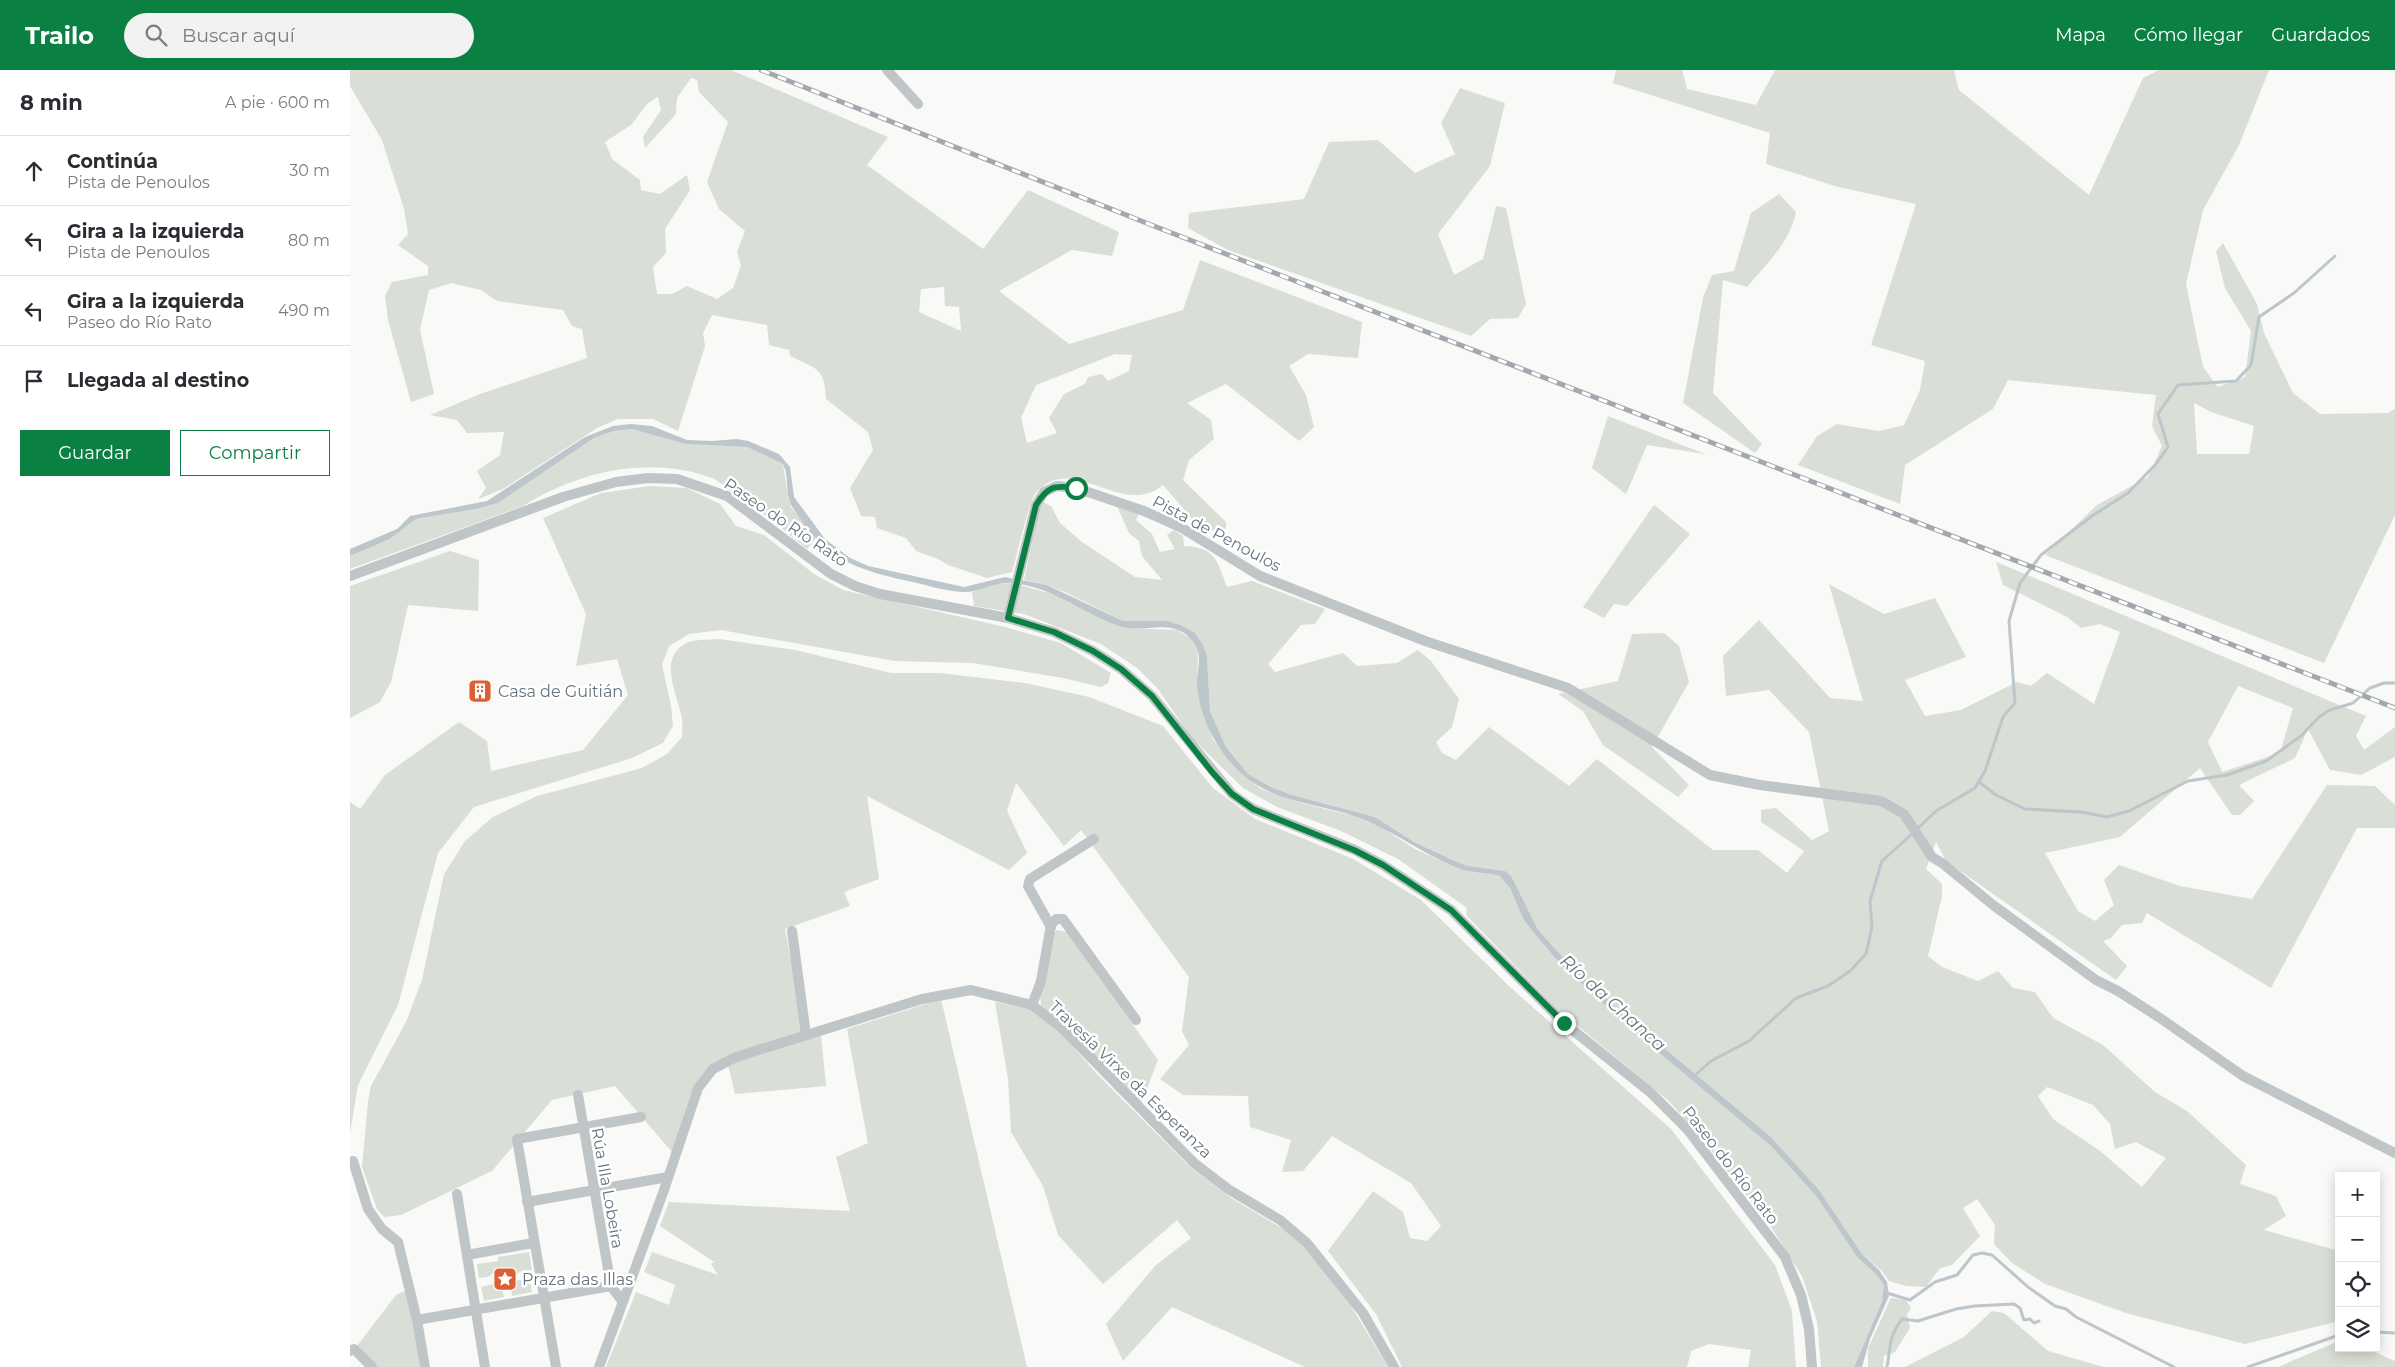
<!DOCTYPE html>
<html lang="es">
<meta charset="utf-8">
<style>
:root{--surface:#fff;--page:#f2f2f3;--text:#2b2b33;--muted:#7c7c81;--line:#e1e1e2;--accent:#0b8043}
body{margin:0;font-family:Montserrat,sans-serif;background:var(--page);color:var(--text)}
.controls{position:absolute;right:15px;bottom:15px;display:grid;overflow:hidden;border-radius:0px;box-shadow:0 2px 12px #0003}
.controls button{width:45px;height:45px;display:grid;place-items:center;padding:0;border:0;border-bottom:1px solid var(--line);background:var(--surface);color:var(--text);font:25px sans-serif}
.stop{position:absolute;width:15px;height:15px;margin:-11px;border:4px solid #0b8043;border-radius:50%;background:#fff}
.stop.end{background:#0b8043;border-color:#fff;box-shadow:0 1px 5px #0008}
.list{margin:0;padding:0;list-style:none}
h2{display:flex;justify-content:space-between;align-items:center;height:65px;margin:0;padding:0 20px;font-size:21px}
h2 small{font-size:16px;font-weight:400;color:var(--muted)}
.list li{display:grid;grid-template-columns:32px 1fr auto;gap:15px;align-items:center;box-sizing:border-box;height:70px;padding:0 20px;border-top:1px solid var(--line)}
.list b{display:block;font-size:19px;white-space:nowrap}
.list p{margin:0;font-size:16px;white-space:nowrap;color:var(--muted)}
.list em{font-size:16px;font-style:normal;color:var(--muted)}
.actions{display:flex;gap:10px;padding:15px 20px}
.actions a{flex:1;padding:11px 0;border:1px solid var(--accent);border-radius:0px;text-align:center;font-size:18px;color:var(--accent)}
.actions .main{background:var(--accent);color:#fff}
.icon{flex:none;width:28px;height:28px;fill:none;stroke:currentColor;stroke-width:2;stroke-linecap:round;stroke-linejoin:round}
.map{position:relative;flex:none;width:2045px;height:1297px;overflow:hidden}
header{display:flex;align-items:center;gap:30px;box-sizing:border-box;height:70px;padding:0 25px;background:var(--accent);color:#fff}
header strong{font-size:24px}
nav{display:flex;gap:28px;margin-inline-start:auto;font-size:18px}
.search{width:350px;height:45px;background:var(--page);display:flex;align-items:center;gap:12px;box-sizing:border-box;padding:0 18px;border-radius:28px;color:var(--muted);font-size:19px}
main{display:flex}
aside{flex:1;background:var(--surface)}
.map>svg:first-child{display:block}
</style>
<header>
<strong>Trailo</strong>
<div class="search"><svg class="icon" aria-label="search" viewBox="0 0 24 24"><circle cx="10" cy="10" r="6"/><path d="M15 15l6 6"/></svg>Buscar aquí</div>
<nav><a>Mapa</a><a>Cómo llegar</a><a>Guardados</a></nav>
</header>
<main>
<aside>
<h2>8 min<small>A pie · 600 m</small></h2>
<ul class="list">
<li><svg class="icon" aria-label="ahead" viewBox="0 0 24 24"><path d="M12 20V5M6 11l6-6 6 6"/></svg><div><b>Continúa</b><p>Pista de Penoulos</p></div><em>30 m</em></li>
<li><svg class="icon" aria-label="left" viewBox="0 0 24 24"><path d="M17 20v-9H6M10 6l-5 5 5 5"/></svg><div><b>Gira a la izquierda</b><p>Pista de Penoulos</p></div><em>80 m</em></li>
<li><svg class="icon" aria-label="left" viewBox="0 0 24 24"><path d="M17 20v-9H6M10 6l-5 5 5 5"/></svg><div><b>Gira a la izquierda</b><p>Paseo do Río Rato</p></div><em>490 m</em></li>
<li><svg class="icon" aria-label="arrive" viewBox="0 0 24 24"><path d="M6 21V4h12l-3 4 3 4H6"/></svg><div><b>Llegada al destino</b></div></li>
</ul>
<div class="actions"><a class="main">Guardar</a><a>Compartir</a></div>
</aside>
<div class="map">
<svg width="2045" height="1297" viewBox="0 0 2045 1297">
<rect width="100%" height="100%" fill="#f9f9f7"/>
<g fill="#d9ded6" fill-rule="evenodd">
<path d="M0 0H381L538 67 517 95 633 179 678 120 769 162 762 186 722 180 649 221 719 274 833 240 850 190 1012 252 1008 288 958 284 939 296 956 325 964 357 949 371 876 314 837 333 861 350 864 369 839 390 833 410 876 452V461L868 463 844 451 813 415C771 450 722 379 685 424 679 432 666 489 662 502L637 508 598 495 588 489 566 481 556 468 527 458 525 447 511 446 500 418 523 380 518 362 476 329C475 297 466 299 440 286L439 280 419 275 417 255 362 245 353 263 355 276 328 361 303 349H268L247 358 153 419 128 429 136 418 127 401 150 385 154 362 117 363 107 350 80 345 130 324 237 288 232 259 222 256 213 240 147 231 131 220 101 213 79 220 70 260 84 324 61 332 38 250 35 226 42 212 78 205V196L48 175 58 164 54 139 32 70 0 16ZM341 8 347 10 349 22 378 52 357 112 369 139 395 161 387 182 391 196 383 218 367 229 337 216 322 224H307L303 197 316 183 315 159 340 120 337 105 310 124 291 120 290 110 262 89 255 72 281 55 298 33 308 27 311 40 293 67 295 78 326 44 327 28ZM594 217 595 236 609 237 611 261 569 242 571 219ZM765 284 782 285 779 301 758 311 752 304 738 307 735 314 714 324 699 348 707 363 677 373 671 348 686 315Z"/>
<path d="M1266 0H1332L1337 19 1406 35 1425 0H1604L1609 20 1739 125 1793 8 1809 0H1919L1889 75 1853 140 1836 214 1853 297 1868 317 1895 307 1901 261 1875 218 1866 181 1873 173 1907 234 1914 263 1943 323 1970 344 2038 343 2045 339V445L1974 593 1695 485 1747 435 1798 407 1812 376 1802 356 1806 325 1658 310 1643 339 1555 395 1550 434 1448 395 1467 366 1487 354 1529 361 1554 355 1570 320 1575 291 1521 275 1566 134 1488 117 1416 94 1420 63 1263 13ZM1844 333 1861 342 1904 356 1899 384H1847Z"/>
<path d="M1110 18 1155 33 1140 96 1088 164 1104 205 1133 189 1146 136 1156 138 1176 234 1168 248 1140 249 1121 266 878 180 838 158 839 143 954 129 979 72 1028 70 1065 103 1105 84 1091 53Z"/>
<path d="M1429 124 1446 142C1440 173 1416 194 1397 217L1373 210 1363 323 1412 374 1405 383 1333 333 1353 228 1362 205 1384 201 1401 143Z"/>
<path d="M1258 346 1355 384 1297 375 1276 424 1242 398Z"/>
<path d="M282 359 335 374 397 377 433 394 438 426 441 437 466 468 457 479C432 458 408 439 381 421 375 417 369 411 362 408 299 385 229 401 173 436L0 499V486L40 469 66 449 126 439 148 433 244 368 264 361Z"/>
<path d="M300 416 337 418 370 434 386 456 414 465 464 504 493 520 655 557 711 573 761 603 758 613 751 617 713 608 623 593 545 591 371 560 339 564 319 576 312 595 321 635 323 656 313 673 282 688 124 737 88 783 48 935 8 1015 0 1063V732L10 739 35 705 109 652 137 671 141 701 233 680 278 625 267 589 226 596 236 544 193 448 251 423Z"/>
<path d="M691 431 701 436 710 453 732 472 785 507 812 510 792 486 789 471 779 463 767 436 789 444 786 450 802 464 810 482 825 479 817 465 824 460 833 466 834 476C866 477 867 491 877 517L902 511 975 539 965 554 951 555 918 594 925 602 993 583 1007 596 1047 593 1068 580 1081 591 1109 629 1102 657 1086 672 1092 683 1106 690 1139 657 1219 716 1247 689 1363 780H1408L1437 803 1454 781 1411 752V740L1426 738 1462 770 1479 761 1459 662 1419 620 1376 626 1373 586 1409 550 1480 628 1513 631 1479 514 1534 544 1585 528 1616 587 1555 610 1575 646 1611 640 1667 612 1681 616 1697 603 1744 634 1770 562 1750 554 1731 558 1717 547 1653 515 1646 492 2016 646 2006 666 2014 680 2045 657V687L2011 705 1980 700 1958 659 1945 688 1889 715 1904 731 1890 745H1882L1850 698 1770 767 1695 783 1728 841 1745 851 1764 835 1754 810 1769 795 1830 816 1902 829 1977 715 2025 716 2045 735V758H2007L1921 918 1797 843 1792 853 1772 855 1761 868 1753 871 1777 896 1766 910 1596 791 1586 772 1576 799 1592 814V826L1578 886 1592 897 1628 911 1648 901 1663 918 1685 922 1703 948 1753 975 1805 1022 1837 1041 1896 1095 1890 1114 1926 1126 1936 1146 1914 1160 1989 1181V1251L1895 1274 1776 1243 1695 1214 1662 1193 1644 1174 1645 1155 1627 1129 1613 1138 1630 1166 1602 1195 1590 1198 1576 1217 1556 1216 1539 1211 1532 1201 1512 1184 1469 1120 1421 1067 1272 943 1205 879 1187 858 1155 801 1118 796 1105 791 1064 772 1025 747 942 725 919 716 898 704 876 677 866 659 860 642 857 585 853 575 817 551H773L717 523 697 515 674 510ZM1888 616 1943 638 1930 683 1872 702 1858 672ZM1697 1017 1743 1035 1760 1054 1765 1079 1786 1072 1816 1088 1792 1117 1750 1081 1703 1049 1688 1026Z"/>
<path d="M1304 435 1340 464 1277 536 1264 534 1254 548 1233 537Z"/>
<path d="M100 481 129 490 128 541 58 535 41 612 30 632 0 648V516Z"/>
<path d="M661 513 707 525 776 558 827 560 841 569 848 581 847 615 850 632 863 670 892 704 911 719 951 733 1004 746 1029 756 1065 779 1105 797 1150 806 1160 818 1168 835 1215 899 1295 971 1421 1076 1467 1127 1507 1187 1527 1205 1534 1216 1535 1223 1504 1297H1471L1467 1251 1452 1206 1421 1157 1360 1079 1320 1032 1206 938 1116 845 1117 838 1048 789 991 761 927 737 893 718 841 667 808 619 787 598 751 574 674 544 624 536 622 522 646 514Z"/>
<path d="M1314 563 1329 576 1339 612 1302 677 1339 715 1328 727 1253 675 1233 641 1208 624 1268 611 1282 564Z"/>
<path d="M370 569 445 580 541 603H590L675 613 739 627 813 656 863 718 905 749 1003 789 1071 830 1161 918 1321 1059 1425 1195 1442 1241 1446 1297H1398L1401 1280 1359 1274 1341 1281 1337 1297H1052L1026 1244 978 1181 1023 1121 1053 1142 1060 1168 1077 1171 1091 1156 1061 1113 982 1066 953 1101 932 1102 941 1070 900 1057 898 1026 833 1025 810 1009 839 975 832 961 839 907 731 760 714 776 666 713 657 741 677 783 659 800 517 726 529 809 494 822 500 836 435 859 446 915 451 963 356 1003 340 1025 322 1082 265 1016 202 1030 142 1101 51 1145 34 1147 27 1139 12 1097 18 1031 21 1016 56 952 72 910 94 804 115 771 143 747 187 726 292 698 317 684 332 667C332 661 333 654 332 648 327 624 306 585 339 572 348 569 361 570 370 569Z"/>
<path d="M707 860 717 862 808 990 791 1034 721 962 691 935 690 924 702 866Z"/>
<path d="M591 929 677 1297H256L286 1222 319 1235 325 1215 294 1202 302 1182 368 1205 361 1194 364 1192 310 1156 319 1132 500 1141 486 1087 518 1073 497 959Z"/>
<path d="M645 932 693 942 747 1004 839 1096 881 1128 945 1166 982 1205 1038 1297H955L822 1237 773 1291 756 1254 806 1195 841 1168 827 1150 753 1214 708 1165 693 1116 661 1062 658 1009Z"/>
<path d="M471 965 476 1016 385 1024 378 995 405 984Z"/>
<path d="M179 1182 182 1200 169 1202 163 1210 147 1200 138 1207 129 1208 127 1194 148 1191V1187Z"/>
<path d="M179 1208 182 1222 162 1226 161 1218 165 1211Z"/>
<path d="M144 1214 152 1219 154 1227 134 1231 131 1217Z"/>
<path d="M57 1220 70 1297H24L7 1276 46 1225Z"/>
<path d="M1541 1228 1556 1230 1561 1238 1557 1244 1560 1258 1545 1282 1534 1286 1533 1297H1518V1278Z"/>
<path d="M1642 1241 1654 1243 1698 1281 1754 1297H1555L1614 1267Z"/>
<path d="M1989 1271V1278H2016L2045 1291V1297H1928Z"/>
</g>
<path fill="#bcc6cb" d="M281 354 302 356 337 370 362 371 387 369 398 371 429 384 440 397 444 427 475 469 500 488 518 496 614 517 655 507 697 515 773 551H817L830 555 845 563 853 575 857 585 860 642 876 677 898 704 919 716 942 725 1025 747 1064 772 1105 791 1118 796 1155 801 1161 806 1187 858 1205 879 1272 943 1421 1067 1469 1120 1512 1184 1529 1200 1537 1212 1539 1226 1520 1269 1512 1297H1504L1532 1231 1534 1216 1527 1205 1507 1187 1467 1127 1421 1076 1295 971 1215 899 1184 863 1174 850 1160 818 1150 806C1135 802 1120 803 1105 797 1071 783 1041 759 1007 747 968 733 924 733 892 704 867 681 850 649 847 615 846 604 852 589 847 579 844 571 836 563 828 560 811 553 790 562 773 557 735 546 706 517 662 513 645 511 630 523 613 522 596 521 579 516 563 512 507 500 475 490 443 438 434 424 440 408 433 394L397 377 335 374 282 359 264 361 244 368 148 433 126 439 66 449 40 469 0 486V479L47 459 60 446 137 431 235 367 263 356Z"/>
<g fill="none" stroke-linecap="round" stroke-linejoin="round">
<g stroke="#bcc6cb" stroke-width="3">
<path d="M1629 712 1646 725 1675 739 1731 742 1757 747 1779 741 1838 711 1877 705 1916 691 1951 666 1969 647 1980 640 2003 633 2020 618 2034 613H2045"/>
<path d="M1567 759 1586 741 1625 718 1635 701 1653 647 1665 633 1659 551 1670 513 1691 485 1742 446 1778 423 1806 394 1818 377 1808 344 1828 315 1886 311 1901 295 1909 247 1944 223 1985 186"/>
<path d="M1343 1007 1361 991 1399 971 1446 928 1478 916 1500 901 1516 884 1522 857 1520 831 1532 791 1563 763"/>
<path d="M1537 1223 1560 1230 1585 1212 1607 1205 1623 1185 1632 1183 1642 1185 1678 1217 1705 1236 1716 1239 1726 1247 1824 1297"/>
<path d="M2026 1262 2045 1263"/>
<path d="M1537 1297C1541 1276 1538 1268 1552 1249L1568 1251 1606 1239 1625 1236 1664 1234 1670 1238 1674 1250 1680 1249 1684 1253 1689 1251"/>
<path d="M1898 1297 1989 1265"/>
</g>
<g stroke="#c0c5c8" stroke-width="10">
<path d="M537 0 568 34"/>
<path d="M0 506 213 427 266 412 298 408 327 409 377 426 481 504 505 516 530 524 658 548 704 562 743 581 771 599 802 626 882 724 903 739 1005 780 1033 795 1101 840 1214 953 1300 1022 1337 1059 1435 1187 1451 1225 1459 1259 1462 1297"/>
<path d="M658 548 686 435 694 422 707 416 726 418 794 441 832 458 910 506 1075 571 1218 618 1360 705 1410 715 1531 731 1554 744 1582 787 1592 793 1643 835 1746 910 1768 921 1810 948 1893 1006 2045 1083"/>
<path d="M701 857 678 816 680 809 744 769"/>
<path d="M442 861 456 965"/>
<path d="M682 935 691 911 701 855 706 849H713L786 950"/>
<path d="M228 1025 261 1216"/>
<path d="M3 1091 18 1139 32 1159 48 1172 67 1250 75 1297"/>
<path d="M107 1124 135 1297"/>
<path d="M177 1132 318 1107"/>
<path d="M117 1185 183 1173"/>
<path d="M67 1250 261 1216 272 1231"/>
<path d="M0 1281 4 1279 22 1297"/>
<path d="M206 1297 167 1069 291 1047"/>
<path d="M249 1297 314 1120 348 1018 363 999 386 987 572 929 621 920 682 935 712 958 844 1093 878 1119 930 1150 957 1173 1013 1243 1044 1297"/>
</g>
<g stroke="#a2a9ae" stroke-width="5">
<path id="rail" d="M411 0 809 158 2045 638"/>
</g>
<use href="#rail" stroke="#fff" stroke-width="3" stroke-dasharray="9" stroke-linecap="butt"/>
</g>
<g fill="none" stroke-linecap="round" stroke-linejoin="round">
<path stroke="#0b8043" stroke-width="6" d="M726 418C704 415 698 416 686 435L658 548 704 562 743 581 771 599 802 626 862 702 882 724 903 739 1004 780 1033 795 1101 840 1214 953"/>
</g>
<defs>
<g id="building-square" transform="scale(1.25)"><rect x="-9" y="-9" width="18" height="18" rx="4" fill="#db6035" stroke="#fff"/><path d="M-4-6H4V6H1V3H-1V6H-4ZM-2.5-4.3h1.7v1.8h-1.7ZM.8-4.3h1.7v1.8H.8ZM-2.5-1h1.7V.8h-1.7ZM.8-1h1.7V.8H.8Z" fill="#fff"/></g>
<g id="sight-square" transform="scale(1.25)"><rect x="-9" y="-9" width="18" height="18" rx="4" fill="#db6035" stroke="#fff"/><path d="M0-6L1.8-2.2L6-1.7L2.9 1.2L3.7 5.4L0 3.3L-3.7 5.4L-2.9 1.2L-6-1.7L-1.8-2.2Z" fill="#fff"/></g>
</defs>
<g fill-rule="evenodd">
<use href="#building-square" x="130" y="621"/>
<use href="#sight-square" x="155" y="1209"/>
</g>
<g text-anchor="middle" stroke-width="5" stroke-linejoin="round" paint-order="stroke">
<g font-size="16" fill="#667480" stroke="#fff">
<text transform="translate(436 452) rotate(34)" y="6">Paseo do Río Rato</text>
<text transform="translate(867 463) rotate(28)" y="6">Pista de Penoulos</text>
<text transform="translate(781 1009) rotate(44)" y="6">Travesía Virxe da Esperanza</text>
<text transform="translate(1381 1095) rotate(52)" y="6">Paseo do Río Rato</text>
<text transform="translate(258 1118) rotate(80)" y="6">Rúa Illa Lobeira</text>
</g>
<g font-size="16" fill="#667480" stroke="#fff" text-anchor="start">
<text x="148" y="627">Casa de Guitián</text>
<text x="172" y="1215">Praza das Illas</text>
</g>
<g font-size="18" font-style="italic" fill="#667981" stroke="#fff">
<text transform="translate(1263 933) rotate(42)" y="6">Río da Chanca</text>
</g>
</g>
</svg>
<div class="controls">
<button>+</button>
<button>−</button>
<button><svg class="icon" aria-label="locate" viewBox="0 0 24 24"><circle cx="12" cy="12" r="6"/><path d="M12 2v4M12 18v4M2 12h4M18 12h4"/></svg></button>
<button><svg class="icon" aria-label="layers" viewBox="0 0 24 24"><path d="M12 4l9 5-9 5-9-5zM3 14l9 5 9-5"/></svg></button>
</div>
<div class="stop" style="left:726px;top:418px"></div>
<div class="stop end" style="left:1214px;top:953px"></div>
</div>
</main>
